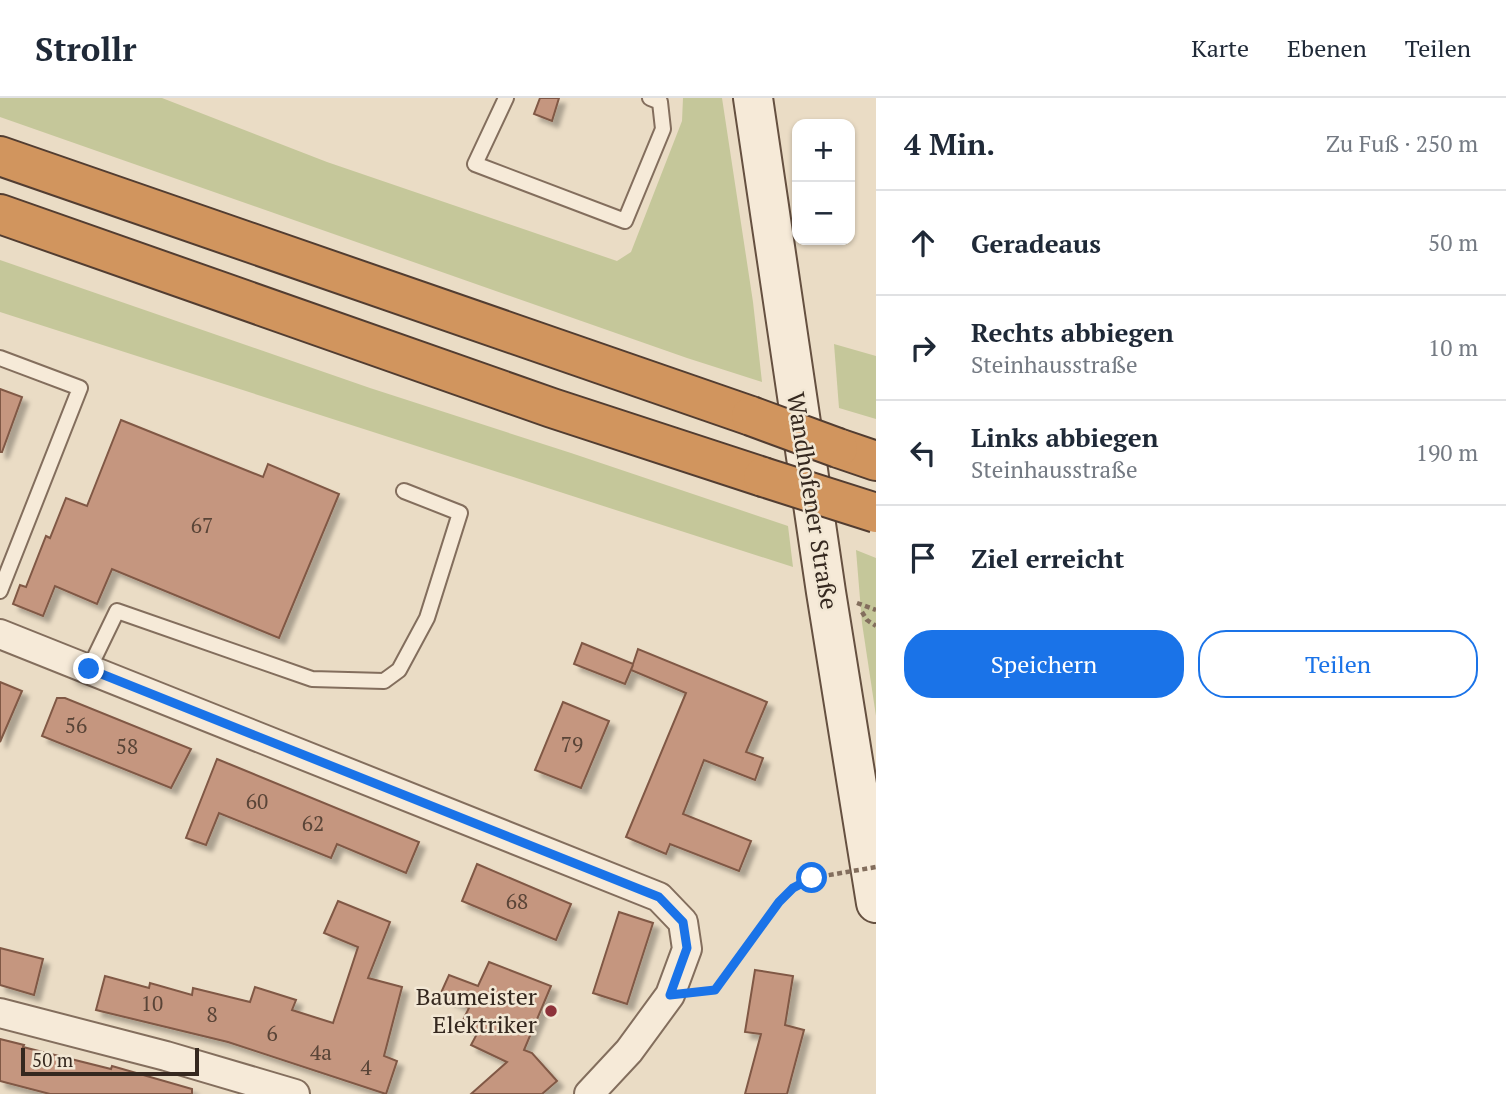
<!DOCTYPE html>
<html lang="de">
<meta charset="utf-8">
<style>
:root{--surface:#fff;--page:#f6f6f7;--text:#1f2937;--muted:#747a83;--line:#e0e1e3;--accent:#1a73e8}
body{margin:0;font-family:"PT Serif",serif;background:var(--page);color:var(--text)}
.controls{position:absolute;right:21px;top:21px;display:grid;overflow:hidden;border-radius:14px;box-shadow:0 2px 5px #0004}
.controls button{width:63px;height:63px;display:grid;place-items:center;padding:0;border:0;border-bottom:2px solid var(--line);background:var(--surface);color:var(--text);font:35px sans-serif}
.scale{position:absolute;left:21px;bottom:18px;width:178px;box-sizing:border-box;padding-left:7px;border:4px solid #35281f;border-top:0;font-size:19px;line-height:24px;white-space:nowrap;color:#35281f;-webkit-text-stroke:5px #f2e7d4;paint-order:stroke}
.stop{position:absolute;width:21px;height:21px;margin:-16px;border:5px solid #1a73e8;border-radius:50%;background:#fff}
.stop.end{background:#1a73e8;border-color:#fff;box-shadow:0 2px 7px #0008}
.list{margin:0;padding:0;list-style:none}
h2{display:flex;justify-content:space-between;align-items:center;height:91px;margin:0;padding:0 28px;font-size:30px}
h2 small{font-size:23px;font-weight:400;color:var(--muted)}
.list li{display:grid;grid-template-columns:46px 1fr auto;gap:21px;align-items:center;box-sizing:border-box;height:105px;padding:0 28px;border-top:2px solid var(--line)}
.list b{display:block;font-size:26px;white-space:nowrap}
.list p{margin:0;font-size:23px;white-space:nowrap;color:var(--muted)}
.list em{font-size:23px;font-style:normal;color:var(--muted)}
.actions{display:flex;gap:14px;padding:21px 28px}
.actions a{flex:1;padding:16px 0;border:2px solid var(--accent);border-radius:28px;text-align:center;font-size:24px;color:var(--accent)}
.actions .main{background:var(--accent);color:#fff}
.icon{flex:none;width:38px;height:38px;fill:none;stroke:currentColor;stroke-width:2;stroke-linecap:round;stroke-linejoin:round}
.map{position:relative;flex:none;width:876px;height:996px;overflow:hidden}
header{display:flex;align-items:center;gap:42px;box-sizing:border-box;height:98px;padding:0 35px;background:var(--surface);border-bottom:2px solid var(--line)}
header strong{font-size:33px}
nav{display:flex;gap:38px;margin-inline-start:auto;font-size:24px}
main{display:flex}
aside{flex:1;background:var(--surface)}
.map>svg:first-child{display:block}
</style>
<header>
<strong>Strollr</strong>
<nav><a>Karte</a><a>Ebenen</a><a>Teilen</a></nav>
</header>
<main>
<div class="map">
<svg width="876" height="996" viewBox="0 0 876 996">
<defs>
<filter id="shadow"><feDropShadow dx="6" dy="6" stdDeviation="2" flood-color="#0004"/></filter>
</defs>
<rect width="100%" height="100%" fill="#eadcc5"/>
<g fill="#c5c79a">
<path d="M0 0H162L327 64 617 163 631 154 682 23 683 0H722L753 204 762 284 687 260 0 19Z"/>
<path d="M0 162 370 290 571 355 788 428 793 469 0 214Z"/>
<path d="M834 246 876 258V321L839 310Z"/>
<path d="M856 452 876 460V618L862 525Z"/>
</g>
<g fill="#c5967f" stroke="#805845" stroke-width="2" filter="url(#shadow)">
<path d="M540 0H559L552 23 534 16Z"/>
<path d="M0 291 22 299 2 354H0Z"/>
<path d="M121 322 263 379 268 366 339 396 279 540 112 471 97 506 55 488 43 518 13 506 20 487 26 489 46 438 50 440 66 400 87 408Z"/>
<path d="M582 545 633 566 638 551 767 604 746 654 763 660 755 682 704 662 683 716 751 743 739 773 670 746 666 756 626 739 686 595 631 572 633 567 625 586 574 566Z"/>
<path d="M0 584 22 593 0 644Z"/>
<path d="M57 600H65L191 651 171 690 42 638Z"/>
<path d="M563 604 609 623 581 690 535 672Z"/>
<path d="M217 661 419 744 406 775 337 746 331 760 219 715 206 747 186 740Z"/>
<path d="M477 766 571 806 556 842 462 803Z"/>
<path d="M338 803 390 824 368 880 402 889 384 958 397 963 386 996 228 944 96 912 105 878 149 890 150 885 192 897 193 890 250 904 255 889 296 902 292 912 333 925 358 849 324 835Z"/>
<path d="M619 814 653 825 627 906 593 895Z"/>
<path d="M0 850 43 861 34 897 0 887Z"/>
<path d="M489 864 551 888 524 952 532 955 557 983 542 996H471L507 964 471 947 478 934 461 926 469 910 440 897 449 877 478 888Z"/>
<path d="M755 872 793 878 785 927 804 932 787 996H745L761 936 745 934Z"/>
<path d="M0 941 24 947 23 949 111 971 112 968 192 991V996H50L0 983Z"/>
</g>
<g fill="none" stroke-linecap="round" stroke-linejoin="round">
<g stroke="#836e5d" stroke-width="18">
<g id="service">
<path d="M506 0 475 66 625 123 663 31 660 4 650 0"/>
<path d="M0 260 80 290 0 493"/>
<path d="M89 571 117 513 312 581 384 583 399 572 427 520 460 415 404 393"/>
</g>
</g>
<g stroke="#836e5d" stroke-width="32">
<g id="minor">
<path d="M0 536 659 799 683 824 687 851 670 897 629 953 589 996"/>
<path d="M0 915 166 958 295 996"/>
</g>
</g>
<g stroke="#655040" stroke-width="42">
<path id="secondary" d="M753 0 826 494 876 805"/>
</g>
<g stroke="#523d31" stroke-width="42">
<g id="motorway">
<path d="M0 58 751 318"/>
<path d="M0 116 552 310 763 379"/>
<path d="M838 350 876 363"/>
</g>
</g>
<g stroke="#836e5d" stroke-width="4.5" stroke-dasharray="5 3.5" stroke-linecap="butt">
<path d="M857 505 876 512"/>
<path d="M862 514 867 522 876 528"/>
<path d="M699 894 715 892 779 804 793 790 812 780"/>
</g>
<use href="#service" stroke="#f6ead8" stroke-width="14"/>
<use href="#minor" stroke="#f6ead8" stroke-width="28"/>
<use href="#secondary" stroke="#f6ead8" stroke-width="38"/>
<use href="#motorway" stroke="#d1955e" stroke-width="38"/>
<g stroke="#523d31" stroke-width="42" stroke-linecap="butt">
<g id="motorway-bridge">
<path d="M751 318 838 350"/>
<path d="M763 379 876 415"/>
</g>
</g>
<path stroke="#836e5d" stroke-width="4.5" stroke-dasharray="5 3.5" stroke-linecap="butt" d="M812 780 876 769"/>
<use href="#motorway-bridge" stroke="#d1955e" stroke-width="38"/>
</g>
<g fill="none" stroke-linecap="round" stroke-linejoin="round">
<path stroke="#1a73e8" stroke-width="9" d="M89 571 659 799 683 824 687 850 670 897 715 892 779 804 793 790 812 780"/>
</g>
<circle fill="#8d323a" stroke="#f2e7d4" stroke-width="2.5" cx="551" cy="913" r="7"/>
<g text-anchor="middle" stroke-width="5" stroke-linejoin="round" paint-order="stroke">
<g font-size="21" fill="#594437">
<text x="202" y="435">67</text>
<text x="76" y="635">56</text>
<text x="572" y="654">79</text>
<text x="127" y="656">58</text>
<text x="257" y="711">60</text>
<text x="313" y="733">62</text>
<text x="517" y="811">68</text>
<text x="152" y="913">10</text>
<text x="212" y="924">8</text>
<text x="272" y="943">6</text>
<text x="321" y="962">4a</text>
<text x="366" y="977">4</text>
</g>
<g font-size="24" fill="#35281f" stroke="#f2e7d4">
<text transform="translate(812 403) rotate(81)" y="8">Wandhofener Straße</text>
</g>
<g font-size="24" fill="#35281f" stroke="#f2e7d4" text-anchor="end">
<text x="537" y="907">Baumeister<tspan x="537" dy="28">Elektriker</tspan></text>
</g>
</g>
</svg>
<div class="controls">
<button>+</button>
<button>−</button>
</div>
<div class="scale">50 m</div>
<div class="stop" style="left:812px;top:780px"></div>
<div class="stop end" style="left:89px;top:571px"></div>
</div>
<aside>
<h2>4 Min.<small>Zu Fuß · 250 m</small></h2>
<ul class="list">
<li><svg class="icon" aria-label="ahead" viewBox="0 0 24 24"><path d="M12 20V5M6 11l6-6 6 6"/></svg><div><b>Geradeaus</b></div><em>50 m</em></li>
<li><svg class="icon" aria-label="right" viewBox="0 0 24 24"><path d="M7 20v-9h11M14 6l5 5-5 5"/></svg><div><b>Rechts abbiegen</b><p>Steinhausstraße</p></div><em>10 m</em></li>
<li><svg class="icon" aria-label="left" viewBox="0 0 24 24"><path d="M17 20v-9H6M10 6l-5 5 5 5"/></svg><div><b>Links abbiegen</b><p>Steinhausstraße</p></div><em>190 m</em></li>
<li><svg class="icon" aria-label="arrive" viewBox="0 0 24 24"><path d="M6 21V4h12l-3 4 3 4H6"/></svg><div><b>Ziel erreicht</b></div></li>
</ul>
<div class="actions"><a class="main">Speichern</a><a>Teilen</a></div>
</aside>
</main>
